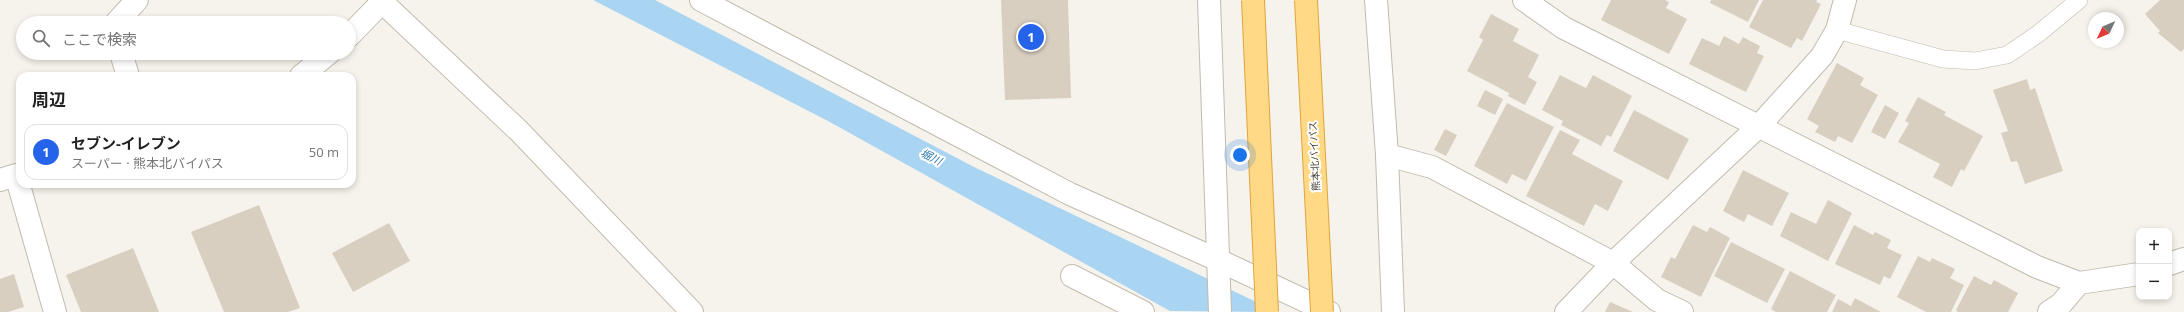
<!DOCTYPE html>
<html lang="ja">
<meta charset="utf-8">
<style>
:root{--surface:#fff;--page:#f6f6f6;--text:#222;--muted:#767676;--line:#e0e0e0;--accent:#2563eb}
body{margin:0;font-family:"Open Sans","Noto Sans JP",sans-serif;background:var(--page);color:var(--text)}
.controls{position:absolute;right:12px;bottom:12px;display:grid;overflow:hidden;border-radius:8px;box-shadow:0 2px 6px #0003}
.controls button{width:36px;height:36px;display:grid;place-items:center;padding:0;border:0;border-bottom:1px solid var(--line);background:var(--surface);color:var(--text);font:20px sans-serif}
.compass{position:absolute;left:2088px;top:12px;width:36px;height:36px;border-radius:50%;background:var(--surface);box-shadow:0 2px 6px #0003;rotate:226deg}
.you{position:absolute;left:1240px;top:155px;width:14px;height:14px;margin:-10px;border:3px solid #fff;border-radius:50%;background:#1a73e8;box-shadow:0 0 0 6px #1a73e833}
.badge{display:grid;place-items:center;width:26px;height:26px;border-radius:50%;background:var(--accent);color:#fff;font-size:13px;font-weight:700}
.pin{position:absolute;translate:-50% -50%;border:2px solid #fff;box-shadow:0 1px 4px #0006}
.list{margin:0;padding:0;list-style:none}
h2{display:flex;justify-content:space-between;align-items:center;height:52px;margin:0;padding:0 16px;font-size:17px}
h2 small{font-size:13px;font-weight:400;color:var(--muted)}
.list li{display:grid;grid-template-columns:26px 1fr auto;gap:12px;align-items:center;box-sizing:border-box;height:56px;margin:0 8px 8px;padding:0 8px;border:1px solid var(--line);border-radius:12px}
.list b{display:block;font-size:15px;white-space:nowrap}
.list p{margin:0;font-size:13px;white-space:nowrap;color:var(--muted)}
.list em{font-size:13px;font-style:normal;color:var(--muted)}
.icon{flex:none;width:22px;height:22px;fill:none;stroke:currentColor;stroke-width:2;stroke-linecap:round;stroke-linejoin:round}
.map{position:relative;flex:none;width:2184px;height:312px;overflow:hidden}
.search{position:absolute;background:var(--surface);box-shadow:0 2px 6px #0003;left:16px;top:16px;width:340px;height:44px;display:flex;align-items:center;gap:10px;box-sizing:border-box;padding:0 14px;border-radius:22px;color:var(--muted);font-size:15px}
.panel{position:absolute;background:var(--surface);box-shadow:0 2px 6px #0003;left:16px;top:72px;width:340px;height:116px;border-radius:12px}
.map>svg:first-child{display:block}
</style>
<div class="map">
<svg width="2184" height="312" viewBox="0 0 2184 312">
<rect width="100%" height="100%" fill="#f6f3ec"/>
<path fill="#a9d4f2" d="M593 0H655L976 168 1277 312 1170 311 828 121Z"/>
<g fill="#d8cfc1">
<path d="M1001 0H1068L1071 98 1005 100Z"/>
<path d="M1611 0H1665L1669 2 1666 8 1687 19 1669 54 1601 20Z"/>
<path d="M1711 0H1759L1748 22 1710 3Z"/>
<path d="M1763 0H1817L1816 2 1821 4 1802 41 1797 38 1791 48 1749 27Z"/>
<path d="M2160 0H2184V49L2181 52 2158 33 2160 31 2145 14Z"/>
<path d="M1491 14 1519 29 1513 41 1539 55 1528 77 1537 82 1525 105 1508 96 1509 93 1467 71 1483 40 1479 37Z"/>
<path d="M1724 36 1739 44 1743 37 1760 46 1757 53 1764 56 1746 92 1689 64 1702 38 1719 46Z"/>
<path d="M1837 63 1864 78 1860 85 1878 95 1852 143 1838 136 1835 142 1815 132 1819 126 1807 119Z"/>
<path d="M1560 75 1586 88 1593 75 1632 96 1611 137 1607 135 1601 146 1561 125 1563 121 1542 110Z"/>
<path d="M2027 79 2030 90 2035 88 2063 171 2025 184 2017 161 2011 162 2001 133 2008 131 1993 90Z"/>
<path d="M1485 90 1503 99 1495 115 1477 106Z"/>
<path d="M1918 97 1946 112 1944 115 1983 136 1964 171 1961 169 1952 187 1933 177 1940 164 1898 142 1909 123 1905 121Z"/>
<path d="M1507 103 1554 127 1526 181 1512 174 1507 184 1474 166Z"/>
<path d="M1885 105 1899 113 1885 139 1871 132Z"/>
<path d="M1634 110 1689 139 1668 180 1613 151Z"/>
<path d="M1445 129 1457 135 1446 156 1434 150Z"/>
<path d="M1560 130 1580 140 1572 154 1623 181 1608 211 1595 204 1584 226 1526 196Z"/>
<path d="M1743 170 1789 193 1772 226 1748 214 1744 222 1723 211Z"/>
<path d="M1828 200 1852 213 1828 261 1780 236 1791 212 1816 224Z"/>
<path d="M259 205 300 308 288 312H224L191 232Z"/>
<path d="M389 223 410 261 353 292 332 253Z"/>
<path d="M1693 225 1707 232 1710 227 1730 238 1701 297 1661 277 1671 257 1675 259Z"/>
<path d="M1854 225 1873 235 1875 232 1891 240 1887 248 1902 255 1890 279 1884 276 1880 285 1835 264Z"/>
<path d="M1731 242 1785 269 1767 303 1714 276Z"/>
<path d="M133 248 159 312H81L66 275Z"/>
<path d="M1918 256 1930 262 1932 258 1955 269 1950 278 1964 285 1951 312H1926L1897 297Z"/>
<path d="M1790 271 1836 295 1827 312H1776L1771 309Z"/>
<path d="M14 274 24 307 8 312H0V279Z"/>
<path d="M1974 276 1991 285 1994 280 2018 293 2008 312H1958L1956 310Z"/>
<path d="M1855 298 1881 312H1832L1838 299 1851 306Z"/>
<path d="M1610 302 1633 312H1605Z"/>
</g>
<g fill="none" stroke-linecap="round" stroke-linejoin="round">
<g stroke="#c2bbae" stroke-width="18">
<path id="service" d="M1837 30 1943 59 1975 61 2007 55 2038 34 2079 0"/>
</g>
<g stroke="#c2bbae" stroke-width="24">
<g id="minor">
<path d="M701 0 1070 194 1218 260 1329 312"/>
<path d="M1209 0 1220 312"/>
<path d="M1376 0 1387 155 1393 312"/>
<path d="M1524 0 1564 28 2037 267 2079 283 2139 274"/>
<path d="M116 23 137 0"/>
<path d="M349 36 382 2 519 131 692 312"/>
<path d="M121 53 128 76"/>
<path d="M301 76 329 53"/>
<path d="M1387 155 1432 167 1613 263 1657 300 1682 312"/>
<path d="M0 180 16 175 55 312"/>
<path d="M2169 264 2184 259"/>
<path d="M1072 276 1143 312"/>
<path d="M1566 312 1613 263 1758 127 1822 56 1837 30 1845 0"/>
<path d="M2049 312 2061 304 2079 283"/>
</g>
</g>
<use href="#service" stroke="#fff" stroke-width="17"/>
<use href="#minor" stroke="#fff" stroke-width="22"/>
<g stroke="#e0a43c" stroke-width="24" stroke-linecap="butt">
<g id="trunk-bridge">
<path d="M1253 0 1267 312"/>
<path d="M1306 0 1322 312"/>
</g>
</g>
<use href="#trunk-bridge" stroke="#ffd985" stroke-width="22"/>
</g>
<g text-anchor="middle" stroke-width="4" stroke-linejoin="round" paint-order="stroke">
<g font-size="10" fill="#4b4439" stroke="#fff">
<text transform="translate(1314 156) rotate(-93)" y="4">熊本北バイパス</text>
</g>
<g font-size="11" font-style="italic" fill="#2e7ab2" stroke="#fff">
<text transform="translate(931 157) rotate(27)" y="4">堀川</text>
</g>
</g>
</svg>
<div class="controls">
<button>+</button>
<button>−</button>
</div>
<svg class="compass" viewBox="-18 -18 36 36"><path d="M0-13l5 13h-10z" fill="#e53935"/><path d="M0 13l5-13h-10z" fill="#767676"/></svg>
<div class="you"></div>
<div class="pin badge" style="left:1031px;top:37px">1</div>
<div class="search"><svg class="icon" aria-label="search" viewBox="0 0 24 24"><circle cx="10" cy="10" r="6"/><path d="M15 15l6 6"/></svg>ここで検索</div>
<section class="panel">
<h2>周辺<small></small></h2>
<ul class="list">
<li><span class="badge">1</span><div><b>セブン-イレブン</b><p>スーパー · 熊本北バイパス</p></div><em>50 m</em></li>
</ul>
</section>
</div>
